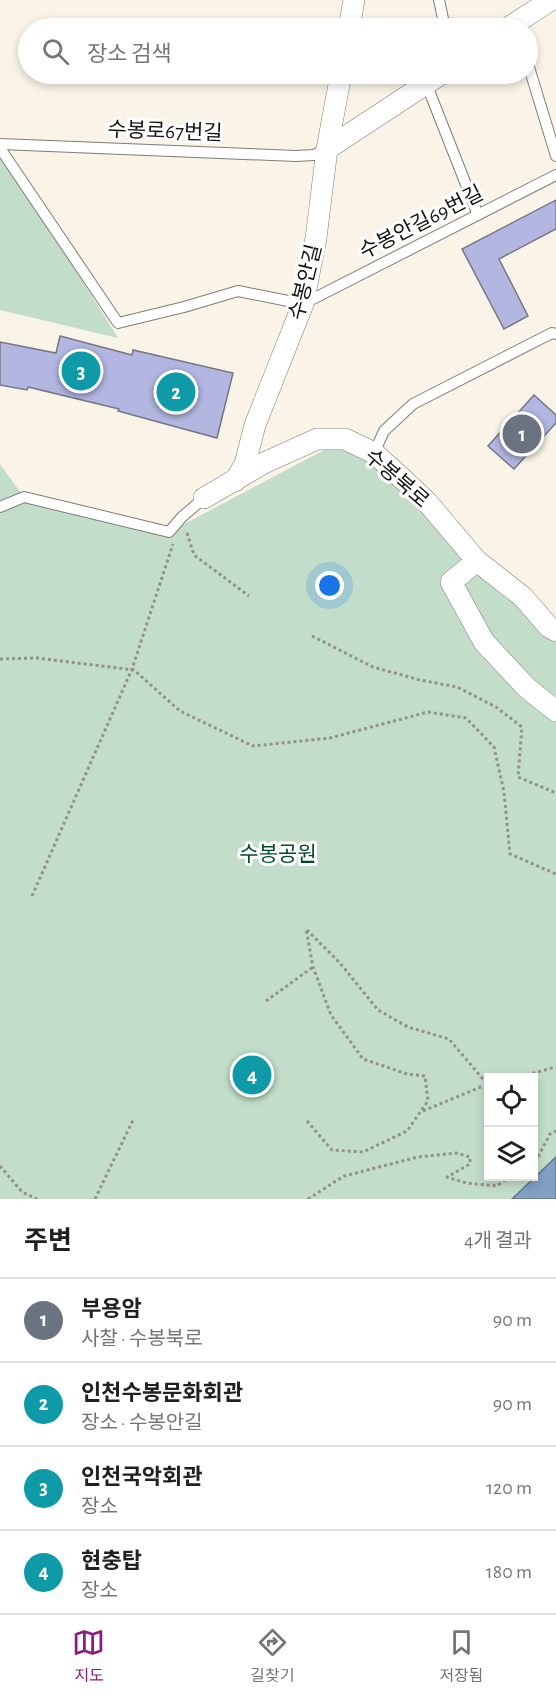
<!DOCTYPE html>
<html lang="ko">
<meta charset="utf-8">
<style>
:root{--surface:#fff;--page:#f6f6f6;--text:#202124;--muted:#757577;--line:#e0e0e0;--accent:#8d1b7d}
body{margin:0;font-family:"Alegreya Sans","Noto Sans KR",sans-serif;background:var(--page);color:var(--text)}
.controls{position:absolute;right:18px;bottom:18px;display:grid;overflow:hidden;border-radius:0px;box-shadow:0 3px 9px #0003}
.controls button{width:54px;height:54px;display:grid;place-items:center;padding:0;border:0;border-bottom:2px solid var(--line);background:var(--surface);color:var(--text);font:30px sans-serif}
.you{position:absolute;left:330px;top:586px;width:21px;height:21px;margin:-15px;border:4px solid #fff;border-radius:50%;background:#1a73e8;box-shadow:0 0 0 9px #1a73e833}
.badge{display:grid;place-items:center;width:39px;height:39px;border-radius:50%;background:var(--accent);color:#fff;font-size:20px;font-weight:700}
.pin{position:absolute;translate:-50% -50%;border:3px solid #fff;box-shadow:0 2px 6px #0006}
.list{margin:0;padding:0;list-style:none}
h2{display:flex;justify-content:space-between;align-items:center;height:78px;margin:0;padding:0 24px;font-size:26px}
h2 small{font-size:20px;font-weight:400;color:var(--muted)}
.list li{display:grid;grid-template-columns:39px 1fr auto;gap:18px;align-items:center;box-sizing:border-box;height:84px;padding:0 24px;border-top:2px solid var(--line)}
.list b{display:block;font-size:22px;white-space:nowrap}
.list p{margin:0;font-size:20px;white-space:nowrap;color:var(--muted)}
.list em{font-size:20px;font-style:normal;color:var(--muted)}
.icon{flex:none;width:33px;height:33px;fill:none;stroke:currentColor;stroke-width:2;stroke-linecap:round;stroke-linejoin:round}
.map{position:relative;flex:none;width:556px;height:1199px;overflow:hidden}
.search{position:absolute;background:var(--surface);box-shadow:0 3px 9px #0003;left:18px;right:18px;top:18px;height:66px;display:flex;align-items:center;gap:15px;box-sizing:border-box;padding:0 21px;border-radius:33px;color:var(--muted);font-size:22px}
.sheet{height:414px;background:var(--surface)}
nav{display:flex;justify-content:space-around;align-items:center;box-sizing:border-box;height:84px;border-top:2px solid var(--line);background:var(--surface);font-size:16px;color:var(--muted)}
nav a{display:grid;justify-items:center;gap:3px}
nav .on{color:var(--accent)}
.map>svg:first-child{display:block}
</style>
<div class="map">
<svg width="556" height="1199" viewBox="0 0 556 1199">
<rect width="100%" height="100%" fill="#f9f4e7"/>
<g fill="#c2deca" fill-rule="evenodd">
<path d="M0 149 118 338 0 310Z"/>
<path d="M345 439 556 631V1199H0V464L24 497 169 532ZM488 1078H534V1176H488Z"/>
</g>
<path fill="#81a0c3" stroke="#61768d" stroke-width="1.5" d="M556 1157V1199H512Z"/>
<g fill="#b2b6e1" stroke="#757783" stroke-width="1.5">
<path d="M556 200V229L499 259 528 316 504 329 462 249Z"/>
<path d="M60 336 132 355 133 350 233 373 217 438 118 411 119 409 28 387 27 390 0 385V342L56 353Z"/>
<path d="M534 395 556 415V423L514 469 488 446Z"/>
</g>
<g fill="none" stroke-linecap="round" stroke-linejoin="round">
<g stroke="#817d72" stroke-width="12">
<g id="lane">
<path d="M439 0 445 28"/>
<path d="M528 64 556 156"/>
<path d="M426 83 478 215"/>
<path d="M0 144 296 156 314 155 327 149"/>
<path d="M0 148 118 323 184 307 238 291 303 304 556 175"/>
<path d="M374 453 384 431 413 404 552 333 556 334"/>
<path d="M0 507 24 497 169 532 182 517 204 498"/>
</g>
</g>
<g stroke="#817d72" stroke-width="22">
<g id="street">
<path d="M349 28 354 0"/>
<path d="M508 28 551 0"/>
<path d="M327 149 441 74"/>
<path d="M235 481 245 464 255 425 303 304 316 238 327 149 341 74"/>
<path d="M204 498 264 463 317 439H345L374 453 406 482 427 502 477 561 523 597 549 627 556 631"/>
<path d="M477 561 451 582 484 642 527 688 556 711"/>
</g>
</g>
<g stroke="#959188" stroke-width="3" stroke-dasharray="3 3" stroke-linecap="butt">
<path d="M187 533 194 555 249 596"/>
<path d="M312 636 373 667 420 680 457 687 496 707 522 727 518 777 556 793"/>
<path d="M0 659 37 658 134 670 180 711 253 746 330 738 428 712 466 718 494 747 504 792 510 854 556 874"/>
<path d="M32 896 132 669 173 544"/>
<path d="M266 1001 313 967"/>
<path d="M515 1078 556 1067"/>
<path d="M423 1111 488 1084"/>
<path d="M307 1121 332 1150 363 1152 407 1131 428 1101 425 1076 407 1074 363 1059 331 1015 313 967 306 929 340 963 378 1010 408 1027 449 1039 488 1085"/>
<path d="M534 1161 538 1157 550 1134 556 1131"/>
<path d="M0 1166 22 1192 37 1199"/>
<path d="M95 1199 134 1118"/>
<path d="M308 1199 344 1176 418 1157 456 1153 470 1157V1164L447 1177 466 1183 497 1186 510 1176"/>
</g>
<use href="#lane" stroke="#fff" stroke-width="10"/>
<use href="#street" stroke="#fff" stroke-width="21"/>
</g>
<g text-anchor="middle" stroke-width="6" stroke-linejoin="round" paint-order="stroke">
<g font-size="21" fill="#161410" stroke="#fff">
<text transform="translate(165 131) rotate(2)" y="7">수봉로67번길</text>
<text transform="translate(421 222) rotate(-27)" y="7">수봉안길69번길</text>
<text transform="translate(305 282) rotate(-76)" y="7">수봉안길</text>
<text transform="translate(397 478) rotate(41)" y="7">수봉북로</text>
</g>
<g font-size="21" fill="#004b27" stroke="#fff">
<text x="278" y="861">수봉공원</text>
</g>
</g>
</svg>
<div class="controls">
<button><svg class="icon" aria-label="locate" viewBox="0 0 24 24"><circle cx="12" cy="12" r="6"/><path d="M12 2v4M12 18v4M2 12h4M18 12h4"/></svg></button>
<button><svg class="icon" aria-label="layers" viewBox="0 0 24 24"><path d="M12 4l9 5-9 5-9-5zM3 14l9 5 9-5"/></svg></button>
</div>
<div class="you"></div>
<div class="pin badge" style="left:522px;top:434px;background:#6b7280">1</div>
<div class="pin badge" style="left:176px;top:392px;background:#0f9aa8">2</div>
<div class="pin badge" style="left:81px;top:371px;background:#0f9aa8">3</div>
<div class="pin badge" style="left:252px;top:1075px;background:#0f9aa8">4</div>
<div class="search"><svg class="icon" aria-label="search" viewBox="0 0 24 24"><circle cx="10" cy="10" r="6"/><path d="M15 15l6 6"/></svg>장소 검색</div>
</div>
<section class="sheet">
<h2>주변<small>4개 결과</small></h2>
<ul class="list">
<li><span class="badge" style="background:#6b7280">1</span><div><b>부용암</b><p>사찰 · 수봉북로</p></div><em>90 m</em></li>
<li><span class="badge" style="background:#0f9aa8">2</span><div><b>인천수봉문화회관</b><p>장소 · 수봉안길</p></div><em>90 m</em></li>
<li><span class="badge" style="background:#0f9aa8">3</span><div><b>인천국악회관</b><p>장소</p></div><em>120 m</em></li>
<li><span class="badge" style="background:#0f9aa8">4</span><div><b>현충탑</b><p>장소</p></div><em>180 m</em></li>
</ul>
</section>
<nav>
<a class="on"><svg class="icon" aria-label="map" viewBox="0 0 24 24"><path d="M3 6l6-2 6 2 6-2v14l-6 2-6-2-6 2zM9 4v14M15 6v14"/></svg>지도</a>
<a><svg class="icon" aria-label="directions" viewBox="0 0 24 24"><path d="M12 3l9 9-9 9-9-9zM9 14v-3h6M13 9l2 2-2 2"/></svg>길찾기</a>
<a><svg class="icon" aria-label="saved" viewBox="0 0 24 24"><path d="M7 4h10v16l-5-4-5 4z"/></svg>저장됨</a>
</nav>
